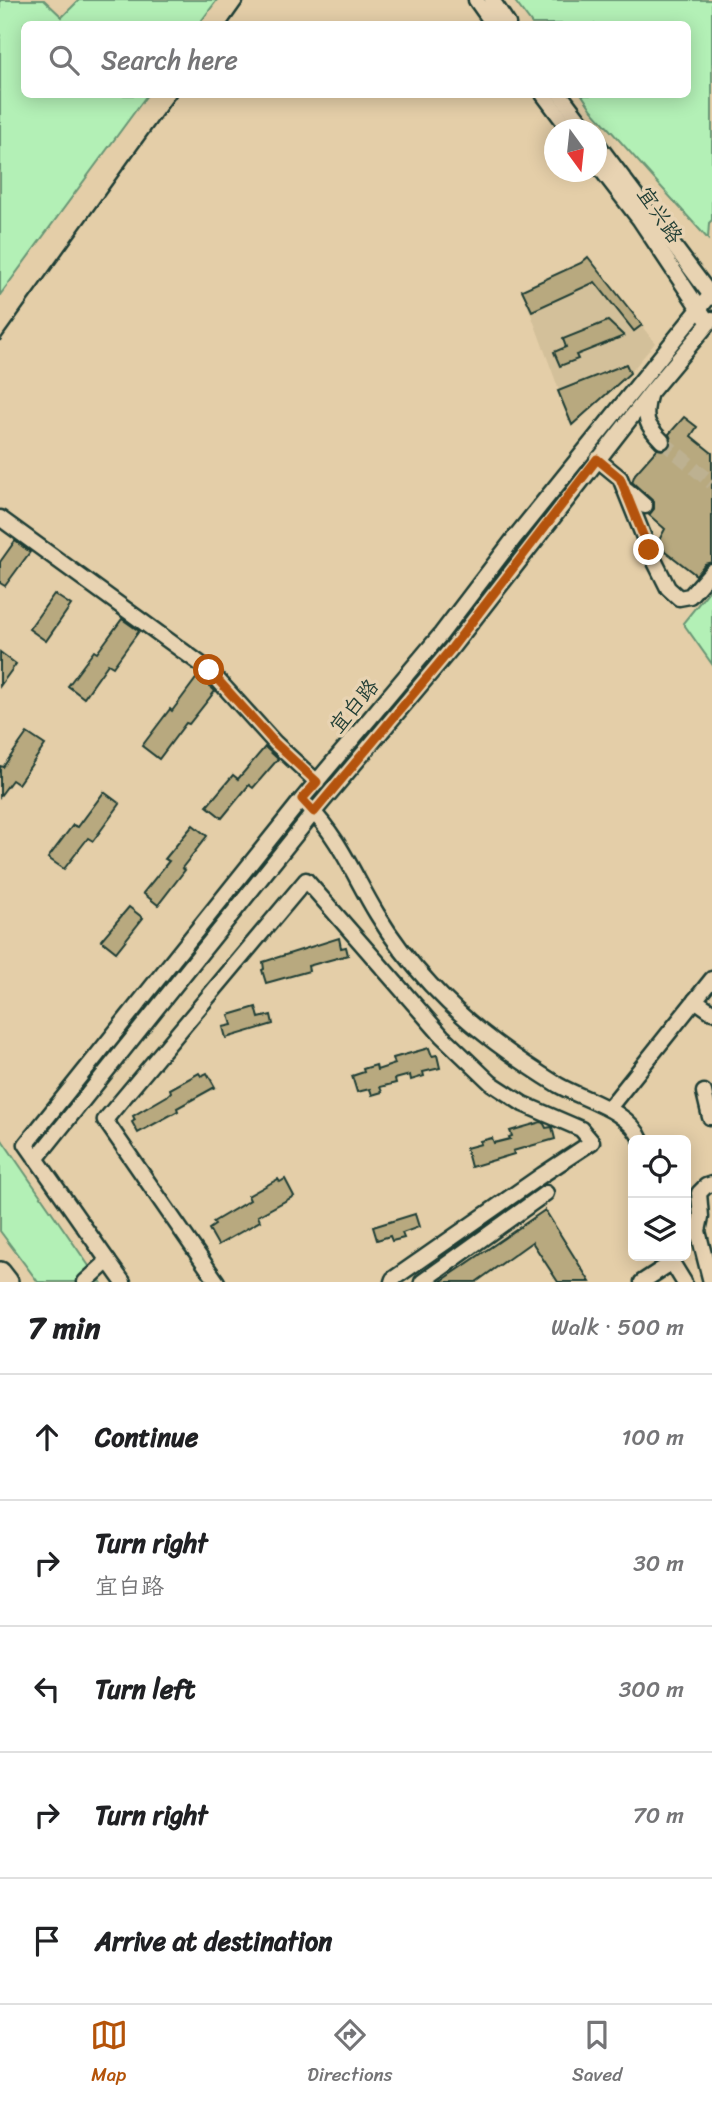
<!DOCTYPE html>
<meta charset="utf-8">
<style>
:root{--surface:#fff;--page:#f2f2f2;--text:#202124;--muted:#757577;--line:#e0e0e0;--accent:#b45309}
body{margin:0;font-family:Sriracha,"LXGW WenKai TC",sans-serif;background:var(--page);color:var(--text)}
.controls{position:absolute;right:21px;bottom:21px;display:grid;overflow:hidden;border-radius:10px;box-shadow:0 4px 18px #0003}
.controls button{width:63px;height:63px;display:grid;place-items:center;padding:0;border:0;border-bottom:2px solid var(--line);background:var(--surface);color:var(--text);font:35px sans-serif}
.compass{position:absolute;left:544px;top:119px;width:63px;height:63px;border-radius:50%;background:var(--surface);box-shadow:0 4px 18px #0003;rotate:165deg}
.stop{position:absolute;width:21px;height:21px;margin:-16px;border:5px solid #b45309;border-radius:50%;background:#fff}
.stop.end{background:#b45309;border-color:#fff;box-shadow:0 2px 7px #0008}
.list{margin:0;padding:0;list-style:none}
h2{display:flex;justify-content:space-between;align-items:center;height:91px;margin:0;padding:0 28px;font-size:30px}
h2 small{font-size:23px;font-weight:400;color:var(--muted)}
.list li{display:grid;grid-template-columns:46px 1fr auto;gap:21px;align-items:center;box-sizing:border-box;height:126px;padding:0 28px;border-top:2px solid var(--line)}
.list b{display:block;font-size:26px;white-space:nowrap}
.list p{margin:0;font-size:23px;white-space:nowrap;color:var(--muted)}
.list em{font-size:23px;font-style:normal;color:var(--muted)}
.icon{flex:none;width:38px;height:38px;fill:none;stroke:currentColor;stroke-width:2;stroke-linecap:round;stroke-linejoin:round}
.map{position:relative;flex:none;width:712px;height:1282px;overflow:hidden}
.search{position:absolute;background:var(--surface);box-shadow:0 4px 18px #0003;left:21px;right:21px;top:21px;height:77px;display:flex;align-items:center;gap:18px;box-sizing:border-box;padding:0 24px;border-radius:10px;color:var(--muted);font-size:26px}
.sheet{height:721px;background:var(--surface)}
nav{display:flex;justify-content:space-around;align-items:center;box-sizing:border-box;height:98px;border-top:2px solid var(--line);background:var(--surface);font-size:19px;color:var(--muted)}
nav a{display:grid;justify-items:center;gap:4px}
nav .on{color:var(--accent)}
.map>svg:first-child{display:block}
</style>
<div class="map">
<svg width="712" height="1282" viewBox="0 0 712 1282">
<rect width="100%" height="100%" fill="#e4cea8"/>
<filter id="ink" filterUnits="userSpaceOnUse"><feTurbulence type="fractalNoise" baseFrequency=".0143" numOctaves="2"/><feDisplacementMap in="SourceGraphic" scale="14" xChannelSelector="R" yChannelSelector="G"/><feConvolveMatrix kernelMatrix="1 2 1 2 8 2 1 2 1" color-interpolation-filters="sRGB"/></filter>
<g filter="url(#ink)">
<path fill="#d3c09a" d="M588 257 655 343 630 373 572 425 522 290 581 263Z"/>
<g fill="#b3f0b6" stroke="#699675" stroke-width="2">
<path d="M0 0H44L62 17 79 0H217L199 24H24V94L147 95 0 295Z"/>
<path d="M514 0H712V220L709 223 708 239 592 110 582 95 688 94V24H532Z"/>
<path d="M712 587V664L683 623Z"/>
<path d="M0 1137 89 1266 101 1282H38L0 1231Z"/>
</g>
<g fill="#b8a97f" stroke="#1f3d34" stroke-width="2">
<path d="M588 257 642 325 634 331 595 282 532 311 522 290 581 263Z"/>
<path d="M608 321 624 336 576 355 578 359 560 366 554 352 566 347 563 339Z"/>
<path d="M626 364 630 373 572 425 558 391Z"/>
<path d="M684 417 697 427 691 436 712 453V562L705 564 696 575 665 551 658 542 665 529 649 515 654 509V502L632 482 635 474 657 449 664 450 669 447 671 439 669 434Z"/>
<path d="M15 541 30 552 5 586 0 583V562Z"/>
<path d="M54 594 71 605 46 641 29 629Z"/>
<path d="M122 619 139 631 113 667 108 664 84 698 68 686 94 651 97 653Z"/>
<path d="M0 652 16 664 0 686Z"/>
<path d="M198 676 215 691 189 724 186 723 159 759 142 746 170 709 172 711Z"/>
<path d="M27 733 45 745 18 784 12 780 0 796V766L3 767Z"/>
<path d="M265 747 278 759 253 788 249 785 222 818 207 806 233 775 238 779Z"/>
<path d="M104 792 120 804 93 841 88 838 64 869 48 858 73 825 78 827Z"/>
<path d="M193 825 207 836 182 868 185 870 158 905 143 893 169 861 165 859Z"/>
<path d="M129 907 143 918 116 952 101 940Z"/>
<path d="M339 938 341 948 346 947 348 955 308 966 309 971 266 983 262 970 264 969 263 962Z"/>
<path d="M256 1007 259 1018 271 1015 273 1024 226 1038 223 1027 232 1025 229 1015Z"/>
<path d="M429 1048 432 1056 437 1055 440 1068 423 1072 424 1076 411 1080 410 1075 395 1079 396 1083 380 1087 382 1092 372 1095 370 1089 357 1092 352 1076 364 1072 363 1069 376 1065 377 1070 395 1064 393 1058Z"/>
<path d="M199 1073 201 1076 207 1073 215 1087 177 1108 178 1111 138 1133 132 1122 135 1120 133 1116 167 1096 171 1092 170 1089Z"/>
<path d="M541 1122 544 1124 546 1128 552 1127 555 1139 513 1151 514 1154 471 1167 466 1148 481 1144 480 1141 492 1138 494 1143 510 1139 509 1137 512 1136 510 1131Z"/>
<path d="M278 1179 280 1182 285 1179 294 1196 258 1216 260 1221 218 1245 209 1229 215 1225 213 1222 250 1200 248 1196Z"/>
<path d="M545 1210 590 1282H558L532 1242 476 1282H440Z"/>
<path d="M415 1214 419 1227 402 1233 404 1238 392 1241 390 1236 377 1240 373 1227Z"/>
</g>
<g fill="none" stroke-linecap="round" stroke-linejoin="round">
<path stroke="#bdb191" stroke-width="14" stroke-dasharray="14 7" stroke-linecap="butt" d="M662 441 712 483"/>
<g stroke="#1f3d34" stroke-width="19">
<g id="minor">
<path d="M476 0 493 24"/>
<path d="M492 0 508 24"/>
<path d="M543 94 570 130"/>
<path d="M560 94 587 130"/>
<path d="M596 142 712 297"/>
<path d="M596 163 640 220 704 316"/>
<path d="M649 396C643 418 646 425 662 441"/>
<path d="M597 459 620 478 649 550 668 588 679 598 690 596 712 571"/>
<path d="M627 490 645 506"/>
<path d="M0 518 209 670 275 743 317 782"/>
<path d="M308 806C340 839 354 876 377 914 407 964 450 1009 496 1043 516 1058 537 1072 558 1085 584 1100 629 1110 641 1140"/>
<path d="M695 1000 712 1012"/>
<path d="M704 1092 710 1117H712"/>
<path d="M609 1108 712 979"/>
<path d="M36 1159 314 812 451 649 651 392 712 319"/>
<path d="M668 1256 684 1282"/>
<path d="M108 1261 123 1282"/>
<path d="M85 1282 108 1261 26 1144 302 799 441 634 515 537 712 293"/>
<path d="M217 1282 105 1120 306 880 442 1036 491 1083 523 1104 581 1129 592 1142 542 1175 393 1279 392 1282"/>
<path d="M422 1282 546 1193"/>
<path d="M642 1282 671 1263"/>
<path d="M711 1282 698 1231 701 1217 699 1193 706 1186 712 1184"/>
</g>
</g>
<g stroke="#1f3d34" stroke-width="26">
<path id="highway" d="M0 1273 7 1282"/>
</g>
<use href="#minor" stroke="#e8d3b2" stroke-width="14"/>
<use href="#highway" stroke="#e8d3b2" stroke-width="21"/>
<g stroke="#1f3d34" stroke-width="2.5">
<path d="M228 24 245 0"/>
<path d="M0 340 177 94"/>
</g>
</g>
</g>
<g fill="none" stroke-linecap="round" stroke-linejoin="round" filter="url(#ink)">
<path stroke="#b45309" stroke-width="9" d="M209 670 275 743 317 782 302 799 314 812 451 649 597 459 620 478 649 550"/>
</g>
<g text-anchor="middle" stroke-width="7" stroke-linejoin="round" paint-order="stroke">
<g font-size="21" fill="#1f3d34" stroke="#e8d3b2">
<text transform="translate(660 215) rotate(56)" y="7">宜兴路</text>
<text transform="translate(354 706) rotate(-50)" y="7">宜白路</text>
</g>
</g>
</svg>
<div class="controls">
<button><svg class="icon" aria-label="locate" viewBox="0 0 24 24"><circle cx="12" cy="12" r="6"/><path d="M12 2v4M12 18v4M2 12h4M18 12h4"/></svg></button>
<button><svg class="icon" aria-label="layers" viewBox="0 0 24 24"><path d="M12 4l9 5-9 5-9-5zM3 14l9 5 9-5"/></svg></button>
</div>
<svg class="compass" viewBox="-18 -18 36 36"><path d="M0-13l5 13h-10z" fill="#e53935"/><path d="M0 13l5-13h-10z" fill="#757577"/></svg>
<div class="stop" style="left:209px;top:670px"></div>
<div class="stop end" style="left:649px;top:550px"></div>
<div class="search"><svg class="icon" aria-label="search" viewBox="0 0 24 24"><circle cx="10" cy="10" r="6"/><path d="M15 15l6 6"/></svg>Search here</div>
</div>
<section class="sheet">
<h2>7 min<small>Walk · 500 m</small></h2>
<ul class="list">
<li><svg class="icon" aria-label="ahead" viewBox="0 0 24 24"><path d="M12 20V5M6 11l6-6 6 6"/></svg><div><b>Continue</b></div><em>100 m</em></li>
<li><svg class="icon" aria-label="right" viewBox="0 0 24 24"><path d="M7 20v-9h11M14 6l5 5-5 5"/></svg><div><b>Turn right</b><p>宜白路</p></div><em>30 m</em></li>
<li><svg class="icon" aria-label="left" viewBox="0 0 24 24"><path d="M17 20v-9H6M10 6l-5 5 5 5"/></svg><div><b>Turn left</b></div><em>300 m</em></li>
<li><svg class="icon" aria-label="right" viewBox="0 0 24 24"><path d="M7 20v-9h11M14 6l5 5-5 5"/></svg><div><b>Turn right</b></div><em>70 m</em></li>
<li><svg class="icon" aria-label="arrive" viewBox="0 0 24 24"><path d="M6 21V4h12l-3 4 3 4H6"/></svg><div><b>Arrive at destination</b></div></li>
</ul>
</section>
<nav>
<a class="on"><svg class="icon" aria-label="map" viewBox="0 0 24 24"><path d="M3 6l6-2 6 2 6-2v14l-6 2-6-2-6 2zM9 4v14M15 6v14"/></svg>Map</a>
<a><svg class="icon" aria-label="directions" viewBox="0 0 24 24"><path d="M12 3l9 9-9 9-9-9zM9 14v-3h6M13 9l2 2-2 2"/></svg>Directions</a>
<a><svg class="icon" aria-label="saved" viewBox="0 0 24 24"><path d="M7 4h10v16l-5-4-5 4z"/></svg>Saved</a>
</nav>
